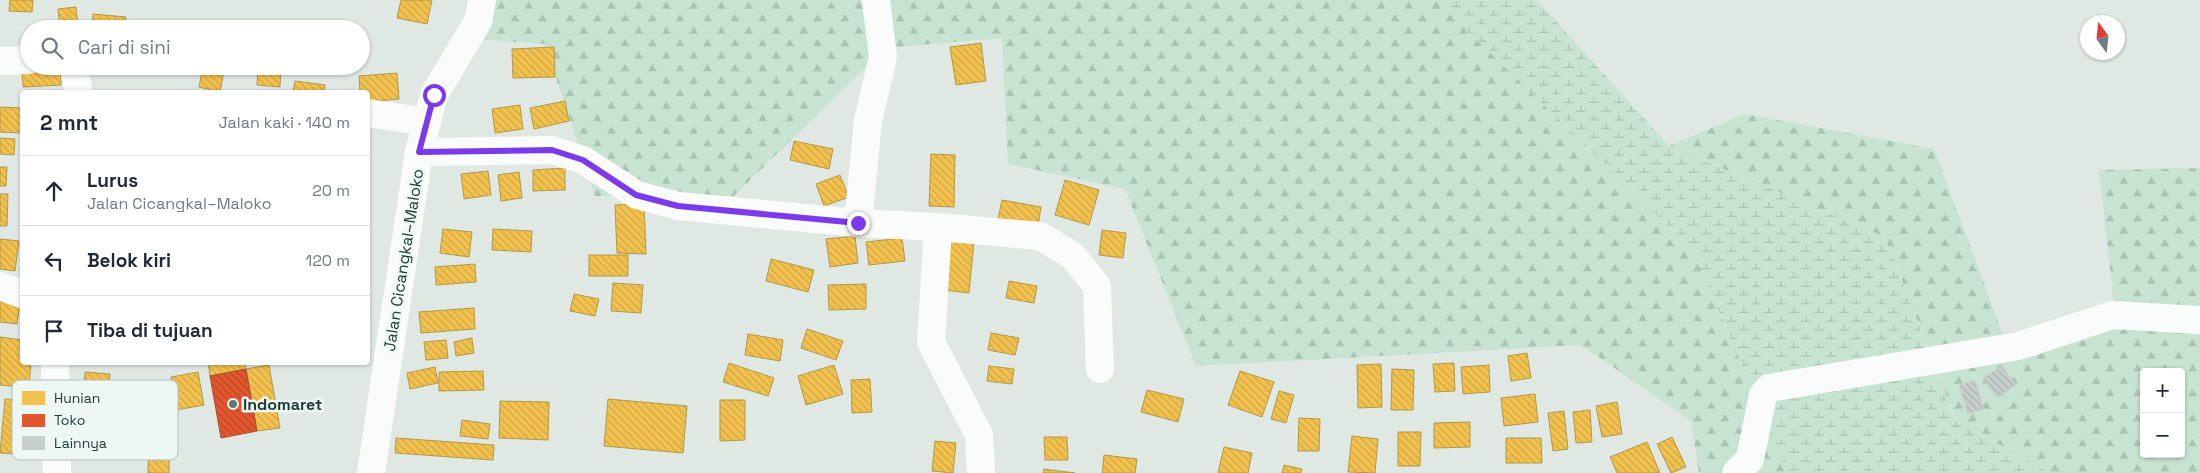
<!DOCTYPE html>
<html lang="id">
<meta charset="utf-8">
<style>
:root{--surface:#fff;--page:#f2f2f3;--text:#1f2937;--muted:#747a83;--line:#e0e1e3}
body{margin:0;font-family:"Space Grotesk",sans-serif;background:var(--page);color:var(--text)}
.controls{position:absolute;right:15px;bottom:15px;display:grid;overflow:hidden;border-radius:5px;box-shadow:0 1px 4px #0004}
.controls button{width:45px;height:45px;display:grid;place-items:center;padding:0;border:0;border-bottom:1px solid var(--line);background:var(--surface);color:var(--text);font:25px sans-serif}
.compass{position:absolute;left:2080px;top:15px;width:45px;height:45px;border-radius:50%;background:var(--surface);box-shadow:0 1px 4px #0004;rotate:345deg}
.stop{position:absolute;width:15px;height:15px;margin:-11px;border:4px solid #7c3aed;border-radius:50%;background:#fff}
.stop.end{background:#7c3aed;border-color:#fff;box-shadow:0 1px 5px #0008}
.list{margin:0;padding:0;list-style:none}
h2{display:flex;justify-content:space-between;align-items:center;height:65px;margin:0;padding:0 20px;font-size:21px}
h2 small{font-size:16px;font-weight:400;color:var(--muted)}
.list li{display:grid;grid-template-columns:32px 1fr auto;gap:15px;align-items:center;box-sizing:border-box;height:70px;padding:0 20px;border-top:1px solid var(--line)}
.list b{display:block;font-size:19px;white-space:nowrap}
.list p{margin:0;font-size:16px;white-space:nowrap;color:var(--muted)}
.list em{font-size:16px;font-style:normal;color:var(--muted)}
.icon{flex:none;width:28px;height:28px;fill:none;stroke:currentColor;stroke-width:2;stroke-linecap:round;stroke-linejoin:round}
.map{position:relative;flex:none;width:2200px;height:473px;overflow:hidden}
.search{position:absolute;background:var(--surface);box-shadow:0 1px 4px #0004;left:20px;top:20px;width:350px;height:55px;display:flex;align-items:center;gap:12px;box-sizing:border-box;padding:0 18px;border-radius:28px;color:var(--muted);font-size:19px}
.panel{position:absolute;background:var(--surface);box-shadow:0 1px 4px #0004;left:20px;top:90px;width:350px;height:275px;border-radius:5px}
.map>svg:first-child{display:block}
</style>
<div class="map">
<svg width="2200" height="473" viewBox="0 0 2200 473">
<defs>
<pattern id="forest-firs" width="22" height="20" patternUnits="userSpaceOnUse" patternTransform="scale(1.25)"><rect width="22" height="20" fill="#c7e3d1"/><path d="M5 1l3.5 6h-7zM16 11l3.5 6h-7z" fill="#aac4b4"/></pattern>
<pattern id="wetland-marsh" width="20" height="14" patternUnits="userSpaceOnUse" patternTransform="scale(1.25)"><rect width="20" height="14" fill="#c7e3d1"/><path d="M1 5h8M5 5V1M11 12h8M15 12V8" fill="none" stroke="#aac4b4"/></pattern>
<pattern id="homes-back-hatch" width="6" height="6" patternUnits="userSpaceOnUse" patternTransform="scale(1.25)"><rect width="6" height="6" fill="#f2c14e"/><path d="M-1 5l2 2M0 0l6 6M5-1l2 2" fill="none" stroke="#cfa745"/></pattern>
<pattern id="shops-back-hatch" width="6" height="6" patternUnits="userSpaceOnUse" patternTransform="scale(1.25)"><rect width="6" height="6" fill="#e4572e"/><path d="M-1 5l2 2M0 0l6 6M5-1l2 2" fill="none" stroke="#b84928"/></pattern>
<pattern id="building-back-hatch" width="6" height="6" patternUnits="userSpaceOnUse" patternTransform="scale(1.25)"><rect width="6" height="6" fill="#c7cfcc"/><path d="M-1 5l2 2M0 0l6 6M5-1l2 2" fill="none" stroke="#aab3b0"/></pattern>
</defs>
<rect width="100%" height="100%" fill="#e0e8e4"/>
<g fill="url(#forest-firs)" fill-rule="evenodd">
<path d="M467 0H1436L1693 250 1788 473H1699L1691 421 1581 345 1196 366 1125 189 1008 164 1002 38 885 48 734 196H595L545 44 460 38Z"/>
<path d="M1745 114 1934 149 2007 345 2116 324 2099 170 2200 168V473H2050L1956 420 1885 237 1669 146ZM2144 372H2181V454H2144Z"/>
</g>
<path fill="url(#wetland-marsh)" d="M1436 0H1537L1669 146 1885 237 1955 420 2050 473H1788L1693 250Z"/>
<g fill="url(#homes-back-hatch)" stroke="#b29946">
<path d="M10 0H33L32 12 9 11Z"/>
<path d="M401 0H432L427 24 397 18Z"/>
<path d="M76 7 78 29H60L58 9Z"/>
<path d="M93 14 126 17 125 29H92Z"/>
<path d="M981 43 986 81 956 85 950 47Z"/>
<path d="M554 47 555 77 513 78 512 49Z"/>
<path d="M203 66H225L220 92 199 87Z"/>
<path d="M258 66H281L280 87 257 85Z"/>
<rect x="300" y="66" width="37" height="8"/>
<path d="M61 69V85L23 87 22 71Z"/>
<path d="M397 73 399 99 368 102V92H360L359 76Z"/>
<path d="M295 81 325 85 324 92H293Z"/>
<path d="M565 101 569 121 534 129 530 108Z"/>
<path d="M520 105 523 129 495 133 492 109Z"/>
<path d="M0 107 22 108 21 133 0 132Z"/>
<path d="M0 138 15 139 14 155 0 154Z"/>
<path d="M794 141 833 149 829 169 790 160Z"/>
<path d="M931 154 955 155 954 207 929 206Z"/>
<path d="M0 167H7L6 186H0Z"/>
<path d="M565 168V190L533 191V170Z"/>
<path d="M488 171 491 195 464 199 461 174Z"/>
<path d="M519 172 522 198 501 201 498 175Z"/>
<path d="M840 175 849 197 824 206 816 184Z"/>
<path d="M1065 180 1099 190 1089 225 1055 215Z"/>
<path d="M0 194H8L7 226H0Z"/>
<path d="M1002 200 1041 207 1038 226 998 219Z"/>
<path d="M644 204 646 254 617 253 615 205Z"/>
<path d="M443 229 472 232 469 257 440 253Z"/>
<path d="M493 229 532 231 531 252 492 250Z"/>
<path d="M1102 230 1126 233 1123 258 1099 255Z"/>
<path d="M855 236 858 263 830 267 826 239Z"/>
<path d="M902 238 905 261 869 265 866 242Z"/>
<path d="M950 238 974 241 969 293 944 290Z"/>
<path d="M0 239 19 241 15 271 0 269Z"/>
<rect x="589" y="255" width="39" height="21"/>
<path d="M771 259 814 270 808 292 766 281Z"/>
<path d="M475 264 476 282 436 285 435 267Z"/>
<path d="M1009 281 1037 286 1034 303 1006 298Z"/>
<path d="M613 283 643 285 641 313 611 311Z"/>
<path d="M866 284V309L829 310 828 285Z"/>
<path d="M574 294 599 299 595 316 570 311Z"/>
<path d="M0 299 20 301 17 324 0 322Z"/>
<path d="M474 308 475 329 421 333 419 312Z"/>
<path d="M807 329 843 341 836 360 801 348Z"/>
<path d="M991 333 1019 338 1015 355 988 350Z"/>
<path d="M748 334 783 340 780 361 745 355Z"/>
<path d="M0 337 22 340V362H31L29 388 0 385Z"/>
<path d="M472 338 474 353 456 356 454 342Z"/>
<path d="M446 340 448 358 426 360 424 342Z"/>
<path d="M1527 353 1531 378 1511 381 1508 356Z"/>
<path d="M208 362H245L246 369 210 376Z"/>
<path d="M729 363 774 378 768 396 723 382Z"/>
<path d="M1454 363 1455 391 1435 392 1433 364Z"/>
<path d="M1381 364 1382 407 1358 408 1357 365Z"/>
<path d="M269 365 280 428 257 431 246 369Z"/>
<path d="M834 365 843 394 806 405 798 376Z"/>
<path d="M1489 365 1490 392 1463 394 1461 367Z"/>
<path d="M989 366 1014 369 1012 384 987 381Z"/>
<path d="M435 367 438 383 410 389 407 373Z"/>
<path d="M1392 369 1414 370 1413 410H1391Z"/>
<path d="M483 371 484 390 439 391V372Z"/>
<path d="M1240 371 1274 382 1262 417 1228 405Z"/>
<path d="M85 372 110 374 108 401 83 400Z"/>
<path d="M198 372 204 405 176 410 171 377Z"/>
<path d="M870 379 872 412 852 413 851 380Z"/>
<path d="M1147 390 1184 399 1178 422 1141 412Z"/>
<path d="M150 391 170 392 169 473H148Z"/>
<path d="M1279 391 1294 395 1286 423 1271 419Z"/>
<path d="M1535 394 1538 422 1504 426 1501 398Z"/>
<path d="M5 399 37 401 33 455 0 453Z"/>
<path d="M608 399 687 406 683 453 604 446Z"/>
<path d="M720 400H745V440L720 441Z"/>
<path d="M500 401 549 402 548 440 499 438Z"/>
<path d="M1617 402 1622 434 1602 437 1596 406Z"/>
<path d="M1590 410 1592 442 1576 443 1573 412Z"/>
<path d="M1564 411 1568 449 1553 451 1548 413Z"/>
<path d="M1299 418 1320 419 1319 451H1298Z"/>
<path d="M462 420 490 424 488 439 460 436Z"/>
<path d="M1470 422V447L1434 448V423Z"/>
<path d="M1398 432H1421L1420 466H1398Z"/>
<path d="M1352 436 1378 439 1375 473 1348 472Z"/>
<path d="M1044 437H1067L1068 460H1045Z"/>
<path d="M1672 437 1686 467 1671 473 1657 444Z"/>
<path d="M396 438 494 445 493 460 395 453Z"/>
<path d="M1506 438H1541L1542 463H1506Z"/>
<path d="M935 441 956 443 953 473 932 471Z"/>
<path d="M1647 442 1660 473H1617L1610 457Z"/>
<path d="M1224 447 1252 453 1248 473H1218Z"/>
<path d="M1104 455 1137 459 1135 473H1102Z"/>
<path d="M1284 465 1302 469 1301 473H1282Z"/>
<path d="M1044 469 1075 473H1043Z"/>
</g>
<path fill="url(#shops-back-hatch)" stroke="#a84f30" d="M246 369 257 431 221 438 210 376Z"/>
<g fill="url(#building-back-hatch)" stroke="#c8d1cd">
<path d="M2002 366 2016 385 1997 398 1983 378Z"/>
<path d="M1975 380 1984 409 1968 414 1959 385Z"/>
</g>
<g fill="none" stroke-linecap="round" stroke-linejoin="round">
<g stroke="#fafcfb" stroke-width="28">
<path d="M0 61 29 60"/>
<path d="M73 66 79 92"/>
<path d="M368 113 426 122"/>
<path d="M419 152 552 150 583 160 637 195 679 206 858 223 938 227 1040 236 1073 256 1097 286 1100 369"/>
<path d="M858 223 868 121 883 57 876 0"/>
<path d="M938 227 931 342 979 435 981 473"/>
<path d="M0 286 22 294"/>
<path d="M55 362 57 473"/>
<path d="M371 473 419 152 434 95 478 21 482 0"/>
<path d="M1736 473 1750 459 1763 395 1769 388 2018 346 2113 315 2200 320"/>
</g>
</g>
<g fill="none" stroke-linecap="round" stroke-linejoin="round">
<path stroke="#7c3aed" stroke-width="6" d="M434 95 419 152 552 150 583 160 636 195 678 206 858 223"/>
</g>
<circle fill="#617872" stroke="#edf7f3" stroke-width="2" cx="233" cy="404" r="5"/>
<g text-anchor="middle" stroke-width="5" stroke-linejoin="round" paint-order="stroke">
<g font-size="16" fill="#1d3b35" stroke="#edf7f3">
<text transform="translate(403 260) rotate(-81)" y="6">Jalan Cicangkal–Maloko</text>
</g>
<g font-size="16" font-weight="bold" fill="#1d3b35" stroke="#edf7f3" text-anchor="start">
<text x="243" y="410">Indomaret</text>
</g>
</g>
<rect x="12" y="380" width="166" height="80" rx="8" fill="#edf7f3" stroke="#afbfba" stroke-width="1"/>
<rect x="22" y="391" width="23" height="14" fill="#f2c14e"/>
<rect x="22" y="414" width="23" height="13" fill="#e4572e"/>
<rect x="22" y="436" width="23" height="14" fill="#c7cfcc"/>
<g font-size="14" fill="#1d3b35">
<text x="54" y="403">Hunian</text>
<text x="54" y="425">Toko</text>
<text x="54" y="448">Lainnya</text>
</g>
</svg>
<div class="controls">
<button>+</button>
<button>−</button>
</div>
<svg class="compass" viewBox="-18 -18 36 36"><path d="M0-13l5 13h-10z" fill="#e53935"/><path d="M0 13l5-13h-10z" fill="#747a83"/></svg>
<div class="stop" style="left:434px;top:95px"></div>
<div class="stop end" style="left:858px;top:223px"></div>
<div class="search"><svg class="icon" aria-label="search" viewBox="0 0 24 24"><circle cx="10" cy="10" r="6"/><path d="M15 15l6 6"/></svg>Cari di sini</div>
<section class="panel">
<h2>2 mnt<small>Jalan kaki · 140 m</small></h2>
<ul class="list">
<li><svg class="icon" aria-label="ahead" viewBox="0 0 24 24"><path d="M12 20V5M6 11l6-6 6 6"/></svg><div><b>Lurus</b><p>Jalan Cicangkal–Maloko</p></div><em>20 m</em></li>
<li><svg class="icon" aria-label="left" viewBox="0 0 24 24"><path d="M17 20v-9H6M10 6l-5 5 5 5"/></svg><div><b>Belok kiri</b></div><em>120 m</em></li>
<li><svg class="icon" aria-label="arrive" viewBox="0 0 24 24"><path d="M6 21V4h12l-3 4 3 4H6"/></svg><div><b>Tiba di tujuan</b></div></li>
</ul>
</section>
</div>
